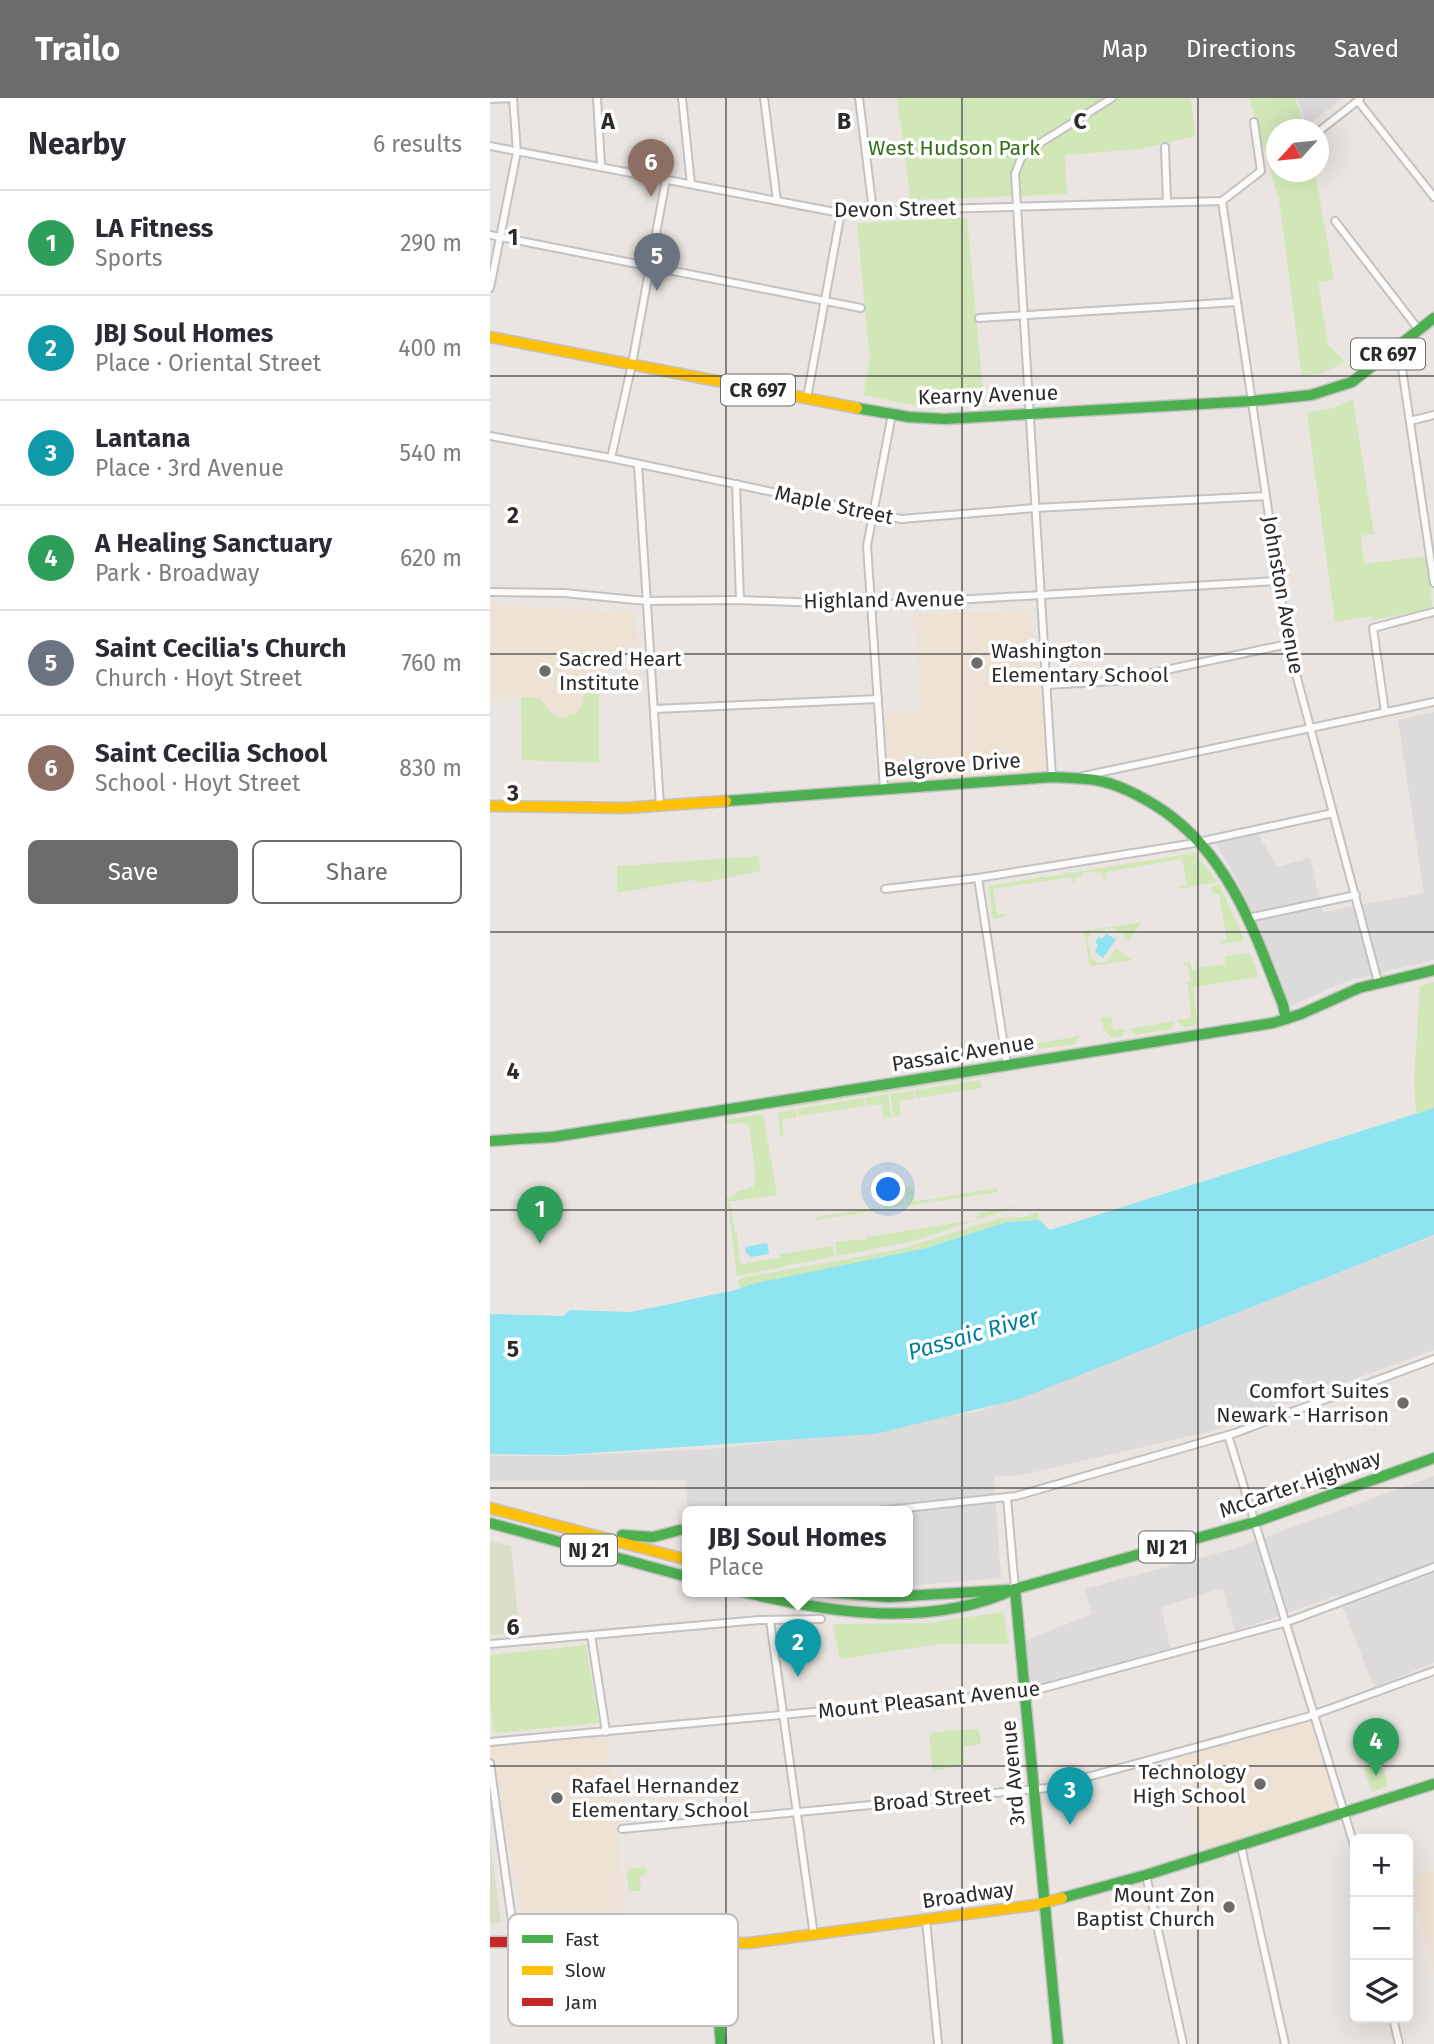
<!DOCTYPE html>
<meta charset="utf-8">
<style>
:root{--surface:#fff;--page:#f7f7f7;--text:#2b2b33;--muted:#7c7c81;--line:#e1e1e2;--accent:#6e6c6a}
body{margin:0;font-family:"Fira Sans",sans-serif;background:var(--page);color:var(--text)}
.controls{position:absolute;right:21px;bottom:21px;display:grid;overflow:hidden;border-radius:10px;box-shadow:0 7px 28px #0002}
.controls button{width:63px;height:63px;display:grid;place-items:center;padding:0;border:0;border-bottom:2px solid var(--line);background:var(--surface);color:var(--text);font:35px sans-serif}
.compass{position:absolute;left:776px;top:21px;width:63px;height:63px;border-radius:50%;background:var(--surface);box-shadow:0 7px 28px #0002;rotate:243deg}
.you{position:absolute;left:399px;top:1092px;width:24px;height:24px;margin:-18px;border:5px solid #fff;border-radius:50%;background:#1a73e8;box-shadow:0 0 0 10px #1a73e833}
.badge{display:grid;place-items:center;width:46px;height:46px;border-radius:50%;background:var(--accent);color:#fff;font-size:23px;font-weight:700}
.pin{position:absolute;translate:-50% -58px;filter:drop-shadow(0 2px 4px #0008)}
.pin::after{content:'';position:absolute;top:37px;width:24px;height:21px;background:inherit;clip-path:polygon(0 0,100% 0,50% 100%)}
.popup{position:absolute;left:192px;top:1408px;width:231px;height:91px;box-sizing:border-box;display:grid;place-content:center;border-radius:10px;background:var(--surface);filter:drop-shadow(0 2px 5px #0005);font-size:23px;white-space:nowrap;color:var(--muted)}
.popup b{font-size:26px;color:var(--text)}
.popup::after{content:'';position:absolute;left:50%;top:100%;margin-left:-14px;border:14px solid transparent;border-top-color:var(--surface)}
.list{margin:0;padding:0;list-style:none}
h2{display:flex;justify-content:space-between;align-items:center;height:91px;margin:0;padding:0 28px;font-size:30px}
h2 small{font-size:23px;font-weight:400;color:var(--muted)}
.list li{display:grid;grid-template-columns:46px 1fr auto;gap:21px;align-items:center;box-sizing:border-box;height:105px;padding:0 28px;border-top:2px solid var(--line)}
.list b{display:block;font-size:26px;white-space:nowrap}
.list p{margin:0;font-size:23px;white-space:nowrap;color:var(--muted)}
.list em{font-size:23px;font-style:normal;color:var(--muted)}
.actions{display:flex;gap:14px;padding:21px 28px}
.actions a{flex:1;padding:16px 0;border:2px solid var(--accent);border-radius:10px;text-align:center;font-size:24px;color:var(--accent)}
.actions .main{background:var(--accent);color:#fff}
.icon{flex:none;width:38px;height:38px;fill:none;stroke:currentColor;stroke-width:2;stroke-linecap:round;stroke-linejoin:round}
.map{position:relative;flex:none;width:944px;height:1946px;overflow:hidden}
header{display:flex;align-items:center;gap:42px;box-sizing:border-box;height:98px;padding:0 35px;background:var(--accent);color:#fff}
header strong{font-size:33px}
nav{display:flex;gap:38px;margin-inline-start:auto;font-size:24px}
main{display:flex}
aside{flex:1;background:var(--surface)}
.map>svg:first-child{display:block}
</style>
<header>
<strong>Trailo</strong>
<nav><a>Map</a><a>Directions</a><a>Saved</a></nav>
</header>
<main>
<aside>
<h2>Nearby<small>6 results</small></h2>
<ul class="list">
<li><span class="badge" style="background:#2e9e5b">1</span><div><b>LA Fitness</b><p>Sports</p></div><em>290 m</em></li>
<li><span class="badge" style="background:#0f9aa8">2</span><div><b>JBJ Soul Homes</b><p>Place · Oriental Street</p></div><em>400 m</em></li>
<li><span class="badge" style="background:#0f9aa8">3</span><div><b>Lantana</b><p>Place · 3rd Avenue</p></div><em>540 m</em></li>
<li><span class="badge" style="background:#2e9e5b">4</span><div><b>A Healing Sanctuary</b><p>Park · Broadway</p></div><em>620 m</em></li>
<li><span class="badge" style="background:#6b7280">5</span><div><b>Saint Cecilia's Church</b><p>Church · Hoyt Street</p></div><em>760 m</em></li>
<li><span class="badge" style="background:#8d6e63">6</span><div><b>Saint Cecilia School</b><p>School · Hoyt Street</p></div><em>830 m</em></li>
</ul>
<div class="actions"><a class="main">Save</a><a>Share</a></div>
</aside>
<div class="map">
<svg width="944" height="1946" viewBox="0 0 944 1946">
<rect width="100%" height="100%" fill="#eae5e0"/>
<g fill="#dddadc">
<path d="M807 0H853L817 28Z"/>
<path d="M944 614V862L857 883 801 908 767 824 744 776 725 744 765 730 787 769 820 760 833 814 934 795 908 622Z"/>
<path d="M944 1138V1252L722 1333 531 1377 504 1379 511 1480 418 1488V1413H198L195 1382 0 1383V1358H71L220 1351 327 1339 490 1313Z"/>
<path d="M944 1378V1565L884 1589 848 1497 745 1533 733 1490 671 1509 681 1552 538 1592 532 1544 602 1516 595 1491 743 1451Z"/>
</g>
<g fill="#eee2d4">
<path d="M0 507 108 512V514L145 512 148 550 110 553 109 665 32 662 31 599H0Z"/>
<path d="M540 512 560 677 396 691 391 616 430 613 424 517Z"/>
<path d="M824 1619 855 1714 713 1758 686 1657Z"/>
<path d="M117 1638 130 1752 134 1830 34 1826 0 1647Z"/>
<path d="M944 1772V1877L919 1780Z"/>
</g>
<g fill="#d1e7b7">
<path d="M407 0H701L705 38 650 51 575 57 577 96 421 102Z"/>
<path d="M759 0H805L816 31 786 32V74H825L844 182 828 184 838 247 855 264 832 275 812 278 789 102Z"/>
<path d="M477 120 494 305 426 308 373 297 380 262 367 125Z"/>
<path d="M863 301 884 436 871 438 874 466 937 458 943 511 883 522 882 518 845 524 817 315 843 310Z"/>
<path d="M95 593 109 594V665L32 662 31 599 50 600 59 613 71 620 86 616 93 605Z"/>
<path d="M705 755 728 784 689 791 688 789 697 787 692 761 616 774 617 781H614L612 774 604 775 603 773 592 775 593 778 586 779 584 786 581 779 503 791 507 817 516 816 517 818 503 821 498 788Z"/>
<path d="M269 758 270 773 211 785 204 782 127 795V768Z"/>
<path d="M729 786 754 841 752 843 730 846 731 843 736 842V836L729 796H723L721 789Z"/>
<path d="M652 824 639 842 623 830 601 834 597 840 601 860 608 865 616 864 626 851 642 862 600 868 594 833Z"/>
<path d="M760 855 769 879 703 889 708 927 693 929 687 922 701 920 698 886 695 885 700 883 698 868H694V865L700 864 702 872 707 871 706 865 703 864 707 863 708 870 735 866V858Z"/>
<path d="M944 884V1010L926 1016 924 982 930 888Z"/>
<path d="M621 918 623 932 636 931 632 938 621 940 614 931 611 920Z"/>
<path d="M685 923 681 931 645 937 639 931Z"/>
<path d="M590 938 585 946 550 951 544 946Z"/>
<path d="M506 976V977L289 1011 293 1009Z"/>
<path d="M490 982 492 990 426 1000 425 992Z"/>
<path d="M423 993 424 1001 409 1003 411 1018 404 1019 400 996Z"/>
<path d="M398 996 402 1020 394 1021 392 1006 377 1008 375 1000Z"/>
<path d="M373 1000 375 1008 309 1018 307 1011Z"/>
<path d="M306 1011 307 1019 292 1021 294 1037H290L288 1015Z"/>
<path d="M273 1016 287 1097 236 1104V1100L244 1098 246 1094 263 1089 266 1078 259 1028 252 1025 236 1026 235 1022Z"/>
<path d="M423 1088 425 1103 440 1101V1104L417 1108 415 1089Z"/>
<path d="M412 1089 415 1108 393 1111 392 1108 407 1106 405 1091Z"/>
<path d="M507 1090 508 1094 442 1104V1101Z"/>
<path d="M238 1105H240L245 1135H247L250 1164 255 1167 257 1165 290 1160V1156L343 1148 345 1158 247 1178Z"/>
<path d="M529 1108 423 1143 347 1158 345 1144 366 1141 375 1143 376 1139 486 1122 488 1115Z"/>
<path d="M390 1109 391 1112 325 1122V1119Z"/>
<path d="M548 1114 549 1122 517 1124 436 1150 250 1190 248 1182 256 1179 407 1152 511 1120 534 1119Z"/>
<path d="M513 1514 519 1546H450L350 1561 343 1526 437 1525Z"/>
<path d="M96 1547 109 1625 4 1635 0 1606V1557Z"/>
<path d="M489 1631 491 1646 473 1649 475 1666C463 1667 454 1672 443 1673L439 1635 450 1634V1636L452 1633Z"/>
<path d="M891 1662 898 1688 882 1694 874 1669Z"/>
<path d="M153 1769 157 1771V1775L150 1779 151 1793H139L137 1775 139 1771Z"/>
</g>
<g fill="#d8dec7">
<path d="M0 1443 21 1448 29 1534 0 1537Z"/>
<path d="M0 1743 11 1825H0Z"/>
</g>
<g fill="#8ee4f1">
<path d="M616 836 626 841 613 860 605 854 608 847 605 844 609 839 612 841Z"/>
<path d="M944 1010V1137L529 1301 385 1336 72 1357 0 1356V1216L73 1218 80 1212 140 1214 161 1210 245 1192 262 1186 436 1150 517 1124 549 1122 560 1132Z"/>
<path d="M277 1145 279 1156 261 1159 256 1155 255 1149Z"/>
</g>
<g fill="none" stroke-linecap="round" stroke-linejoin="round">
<g stroke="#c3c2c2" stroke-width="10">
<g id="street">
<path d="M107 0 111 68"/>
<path d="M192 0 201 86"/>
<path d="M274 0 287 103"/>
<path d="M369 0 383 113"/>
<path d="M0 1 23 0"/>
<path d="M868 3 944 99"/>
<path d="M828 34 870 1"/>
<path d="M0 48 345 114 732 103"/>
<path d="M675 49 677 103"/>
<path d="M732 103 798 546 888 884"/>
<path d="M732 103 771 73 764 24"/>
<path d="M845 123 929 232"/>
<path d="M0 137 371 210"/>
<path d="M0 190 27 54 23 0"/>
<path d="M489 220 747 204"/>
<path d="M906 250 911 264 944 485"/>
<path d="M317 300 351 114"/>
<path d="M920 323 944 317"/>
<path d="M0 338 121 360 411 421 545 410 776 398"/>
<path d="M121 360 142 266 176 81"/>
<path d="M148 367 170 708"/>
<path d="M246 386 250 502"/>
<path d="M0 494 74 495 156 503 250 502 381 507 788 483"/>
<path d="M556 587 624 583 798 546"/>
<path d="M165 611 388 601"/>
<path d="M895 614 883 530 944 514"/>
<path d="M593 678 944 604"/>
<path d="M562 679 525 76 531 60 539 52 622 0"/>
<path d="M394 691 377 448 402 316"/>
<path d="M488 780 517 967"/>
<path d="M395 791 488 780 699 746 843 715"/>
<path d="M758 820 866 797"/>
<path d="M738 1337 865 1750"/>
<path d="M517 1400 525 1491"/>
<path d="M388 1413 526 1398 745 1335 944 1261"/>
<path d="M280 1522 324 1838"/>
<path d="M101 1537 116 1634"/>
<path d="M0 1546 269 1522 331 1521"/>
<path d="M0 1644 539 1594 797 1524 944 1469"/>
<path d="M0 1665 22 1823V1844"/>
<path d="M132 1731 557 1690 817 1619 944 1573"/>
<path d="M751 1748 795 1946"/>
<path d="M656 1777 693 1946"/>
<path d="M436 1822 448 1946"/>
<path d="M903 1920 909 1946"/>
</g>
</g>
<g stroke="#c3c2c2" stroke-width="13">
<g id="fast">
<path d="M367 310 419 319 455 321 762 303 821 297 862 284 944 220"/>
<path d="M236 703 562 679C576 680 591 680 605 682 630 686 653 699 674 713 740 759 765 835 793 907L796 921"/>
<path d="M0 1043 63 1039 783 925 811 916 869 890 944 872"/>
<path d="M0 1425 198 1479"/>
<path d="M132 1437 163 1439 190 1432"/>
<path d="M525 1491 568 1946"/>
<path d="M525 1491 765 1424 944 1360"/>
<path d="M249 1493C338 1515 439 1531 525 1491"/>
<path d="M327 1493 398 1499 518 1492"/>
<path d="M572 1800 656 1777 944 1686"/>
<path d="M222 1846 231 1946"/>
</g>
</g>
<g stroke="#c3c2c2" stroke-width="13">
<g id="slow">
<path d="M0 239 367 310"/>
<path d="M0 708 135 710 236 703"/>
<path d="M0 1410 198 1462"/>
<path d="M235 1845H259L545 1807 572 1800"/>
</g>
</g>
<g stroke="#c3c2c2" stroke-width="13">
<path id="jam" d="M0 1844 235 1845"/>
</g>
<use href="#street" stroke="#fcfbfa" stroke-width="6"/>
<use href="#fast" stroke="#4caf50" stroke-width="10"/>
<use href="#slow" stroke="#ffc107" stroke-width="10"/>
<use href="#jam" stroke="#c62828" stroke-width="10"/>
</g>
<path fill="none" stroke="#2b2b2b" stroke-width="2" stroke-opacity="0.55" d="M236 0V1946M472 0V1946M708 0V1946M0 278H944M0 556H944M0 834H944M0 1112H944M0 1390H944M0 1668H944"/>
<g fill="#6e6c6a" stroke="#fff" stroke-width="2.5">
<circle cx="487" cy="565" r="7"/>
<circle cx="55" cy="573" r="7"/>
<circle cx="913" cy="1305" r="7"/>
<circle cx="770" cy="1686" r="7"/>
<circle cx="67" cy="1700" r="7"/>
<circle cx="739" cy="1809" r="7"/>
</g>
<g text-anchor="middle" stroke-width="7" stroke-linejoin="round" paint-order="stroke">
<g fill="#fff" stroke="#6b6b6b" stroke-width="2">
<rect x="861" y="240.5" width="74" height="31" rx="5"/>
<rect x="231" y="276.5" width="74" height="31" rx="5"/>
<rect x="649" y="1433.5" width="56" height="31" rx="5"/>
<rect x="71" y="1436.5" width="56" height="31" rx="5"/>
</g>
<g font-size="19" font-weight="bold" fill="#2b2b2b">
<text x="898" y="263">CR 697</text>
<text x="268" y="299">CR 697</text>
<text x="677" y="1456">NJ 21</text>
<text x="99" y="1459">NJ 21</text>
</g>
<g font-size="21" fill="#336f15" stroke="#fff">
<text x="464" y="57">West Hudson Park</text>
</g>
<g font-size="21" fill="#2b2b2b" stroke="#fff">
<text transform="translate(405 111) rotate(-1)" y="7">Devon Street</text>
<text transform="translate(498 297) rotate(-2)" y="7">Kearny Avenue</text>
<text transform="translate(344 407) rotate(12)" y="7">Maple Street</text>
<text transform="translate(793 497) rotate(80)" y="7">Johnston Avenue</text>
<text transform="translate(394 502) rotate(-1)" y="7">Highland Avenue</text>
<text transform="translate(462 667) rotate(-4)" y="7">Belgrove Drive</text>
<text transform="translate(473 955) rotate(-9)" y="7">Passaic Avenue</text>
<text transform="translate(810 1386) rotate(-19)" y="7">McCarter Highway</text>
<text transform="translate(439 1602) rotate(-6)" y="7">Mount Pleasant Avenue</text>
<text transform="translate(523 1675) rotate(-95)" y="7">3rd Avenue</text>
<text transform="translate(442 1701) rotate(-5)" y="7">Broad Street</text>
<text transform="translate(478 1797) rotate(-8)" y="7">Broadway</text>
</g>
<g font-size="21" fill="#2b2b2b" stroke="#fff" text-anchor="start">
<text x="501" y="560">Washington<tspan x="501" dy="24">Elementary School</tspan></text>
<text x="69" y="568">Sacred Heart<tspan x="69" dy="24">Institute</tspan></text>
<text x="899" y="1300" text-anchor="end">Comfort Suites<tspan x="899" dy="24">Newark - Harrison</tspan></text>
<text x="756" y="1681" text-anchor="end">Technology<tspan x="756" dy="24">High School</tspan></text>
<text x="81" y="1695">Rafael Hernandez<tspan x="81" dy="24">Elementary School</tspan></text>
<text x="725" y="1804" text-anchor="end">Mount Zon<tspan x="725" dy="24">Baptist Church</tspan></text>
</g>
<g font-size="23" font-style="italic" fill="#047ea0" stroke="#fff">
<text transform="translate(483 1236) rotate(-16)" y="8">Passaic River</text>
</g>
</g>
<rect x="18" y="1816" width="230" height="112" rx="10" fill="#fff" stroke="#bfbfbf" stroke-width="2"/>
<rect x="32" y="1837" width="31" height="8" fill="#4caf50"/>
<rect x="32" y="1868" width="31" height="9" fill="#ffc107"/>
<rect x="32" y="1900" width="31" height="8" fill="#c62828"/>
<g font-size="19" fill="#2b2b2b">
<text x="75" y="1848">Fast</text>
<text x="75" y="1879">Slow</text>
<text x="75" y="1911">Jam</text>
</g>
<g font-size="23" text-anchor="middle" font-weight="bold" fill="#2b2b2b" stroke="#fff" stroke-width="7" stroke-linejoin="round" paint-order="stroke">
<text x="118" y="31">A</text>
<text x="354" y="31">B</text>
<text x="590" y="31">C</text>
<text x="23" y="147">1</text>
<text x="23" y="425">2</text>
<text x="23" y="703">3</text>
<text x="23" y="981">4</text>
<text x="23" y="1259">5</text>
<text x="23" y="1537">6</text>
</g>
</svg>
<div class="controls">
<button>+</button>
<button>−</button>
<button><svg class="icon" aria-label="layers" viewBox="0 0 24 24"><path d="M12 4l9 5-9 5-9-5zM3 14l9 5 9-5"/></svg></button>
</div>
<svg class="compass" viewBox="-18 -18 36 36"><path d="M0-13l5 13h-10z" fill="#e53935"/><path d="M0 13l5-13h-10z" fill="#7c7c81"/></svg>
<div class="you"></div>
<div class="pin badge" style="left:50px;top:1146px;background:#2e9e5b">1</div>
<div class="pin badge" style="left:308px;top:1579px;background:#0f9aa8">2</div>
<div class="popup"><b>JBJ Soul Homes</b>Place</div>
<div class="pin badge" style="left:580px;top:1727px;background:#0f9aa8">3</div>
<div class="pin badge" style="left:886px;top:1678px;background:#2e9e5b">4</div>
<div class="pin badge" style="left:167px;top:193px;background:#6b7280">5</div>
<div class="pin badge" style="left:161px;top:99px;background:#8d6e63">6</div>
</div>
</main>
